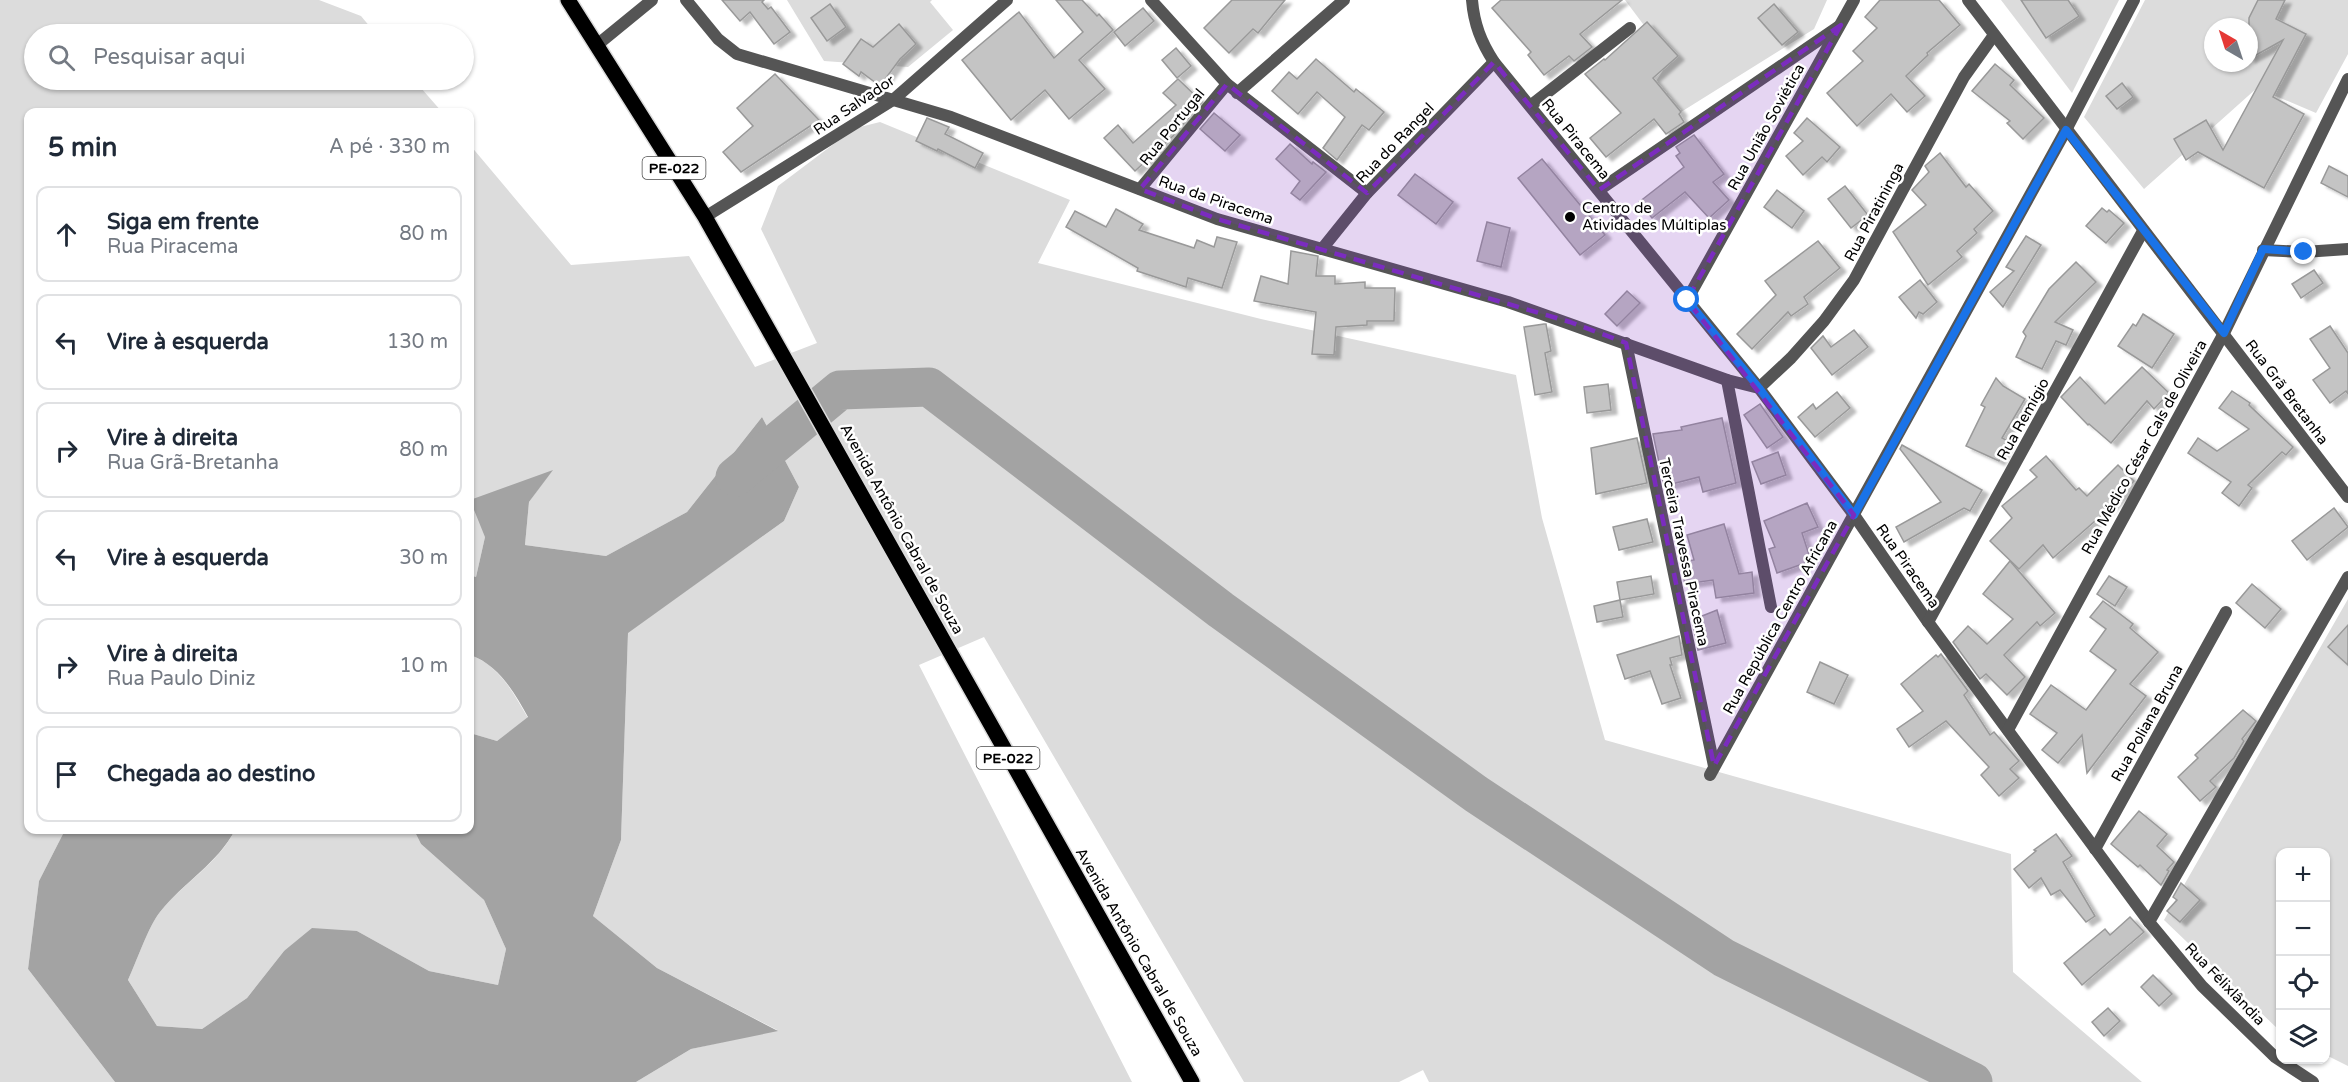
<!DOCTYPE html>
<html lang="pt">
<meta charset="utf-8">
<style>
:root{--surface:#fff;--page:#f6f6f7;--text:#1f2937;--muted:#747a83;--line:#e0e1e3}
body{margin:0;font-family:"Varela Round",sans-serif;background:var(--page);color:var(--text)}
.controls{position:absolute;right:18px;bottom:18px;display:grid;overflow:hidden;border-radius:12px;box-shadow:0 2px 4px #0004}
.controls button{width:54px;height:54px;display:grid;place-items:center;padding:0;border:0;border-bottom:2px solid var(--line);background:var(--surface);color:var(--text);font:30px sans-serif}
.compass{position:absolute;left:2204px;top:18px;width:54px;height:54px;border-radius:50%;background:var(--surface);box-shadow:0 2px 4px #0004;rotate:321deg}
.stop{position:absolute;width:18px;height:18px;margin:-14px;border:4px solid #1a73e8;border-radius:50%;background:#fff}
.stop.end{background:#1a73e8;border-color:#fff;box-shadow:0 2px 6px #0008}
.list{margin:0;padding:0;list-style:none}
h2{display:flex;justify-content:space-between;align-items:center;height:78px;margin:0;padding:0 24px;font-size:26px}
h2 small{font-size:20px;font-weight:400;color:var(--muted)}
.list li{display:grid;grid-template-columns:39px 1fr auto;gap:18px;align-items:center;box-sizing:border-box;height:96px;margin:0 12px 12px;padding:0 12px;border:2px solid var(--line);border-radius:12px}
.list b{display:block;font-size:22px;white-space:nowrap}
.list p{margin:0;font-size:20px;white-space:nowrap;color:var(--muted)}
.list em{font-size:20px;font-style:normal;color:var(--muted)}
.icon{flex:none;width:33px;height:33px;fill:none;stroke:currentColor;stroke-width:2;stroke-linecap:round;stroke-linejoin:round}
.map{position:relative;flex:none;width:2348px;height:1082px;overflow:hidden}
.search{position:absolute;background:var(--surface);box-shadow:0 2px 4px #0004;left:24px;top:24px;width:450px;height:66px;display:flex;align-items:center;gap:15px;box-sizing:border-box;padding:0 21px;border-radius:33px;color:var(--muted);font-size:22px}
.panel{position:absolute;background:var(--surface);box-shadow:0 2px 4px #0004;left:24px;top:108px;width:450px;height:726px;border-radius:12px}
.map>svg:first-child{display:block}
</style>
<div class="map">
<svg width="2348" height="1082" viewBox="0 0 2348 1082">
<defs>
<filter id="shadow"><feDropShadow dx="6" dy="4" stdDeviation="1.5" flood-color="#0004"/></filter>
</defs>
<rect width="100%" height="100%" fill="#fff"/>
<g fill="#dcdcdc" fill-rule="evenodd">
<path d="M0 0H319L361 16 376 34H34V80H414L442 112H28V830H65L39 881 28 969 115 1082H0Z"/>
<path d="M787 0H932L930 2 953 30 908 67 824 61Z"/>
<path d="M1625 0H1827L1814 29 1681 112 1656 81 1670 60Z"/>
<path d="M2001 0H2119L2072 93Z"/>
<path d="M2145 0H2348V54L2316 113 2257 88 2144 189 2084 117ZM2213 27H2249V63H2213Z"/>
<path d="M880 122 1070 200 1038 263 1261 319 1516 375 1542 518 1605 740 2011 854 2013 972 2142 1082H1429L1423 1070 1399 1082H1244L984 637 919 665 1132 1082H636L691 1049 777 1030 657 968 593 916 621 840 628 632 784 521 799 487 762 417 687 512 606 556 525 545 529 502 552 470 485 537 476 577 470 575V145L571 265 689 256 755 367 817 343 761 229 778 186 835 143 860 127Z"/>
<path d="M2348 599V1066L2326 1055V852H2280V1031L2164 920Z"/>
<path d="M470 655C499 665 513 692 528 718L497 741 470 733Z"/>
<path d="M235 830H414L421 844 484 900 506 949 498 985 429 971 357 931 284 951 247 998 202 1029 157 1026 128 980C136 963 149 925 160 912 183 883 218 864 235 830Z"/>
</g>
<path fill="#a3a3a3" d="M762 417 799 487 784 521 628 633 621 840 593 916 657 968 778 1031 691 1049 636 1082H115L28 969 39 881 65 830H235C218 863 183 883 160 912 149 925 136 963 128 980L157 1026 202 1029 247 998 284 951 312 928 357 931 429 971 498 985 506 949 484 900 421 844 414 830H470V733L497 741 528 717C514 692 499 665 470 655V575L476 577 485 537 470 500 553 470 529 502 525 545 606 556 687 512Z"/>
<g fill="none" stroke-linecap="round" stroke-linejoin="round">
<path stroke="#a3a3a3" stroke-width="39" d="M735 477 840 390 929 387 1221 610 1476 794 1724 958 1973 1082"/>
</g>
<g fill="#c4c4c4" stroke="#999" stroke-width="1.5" filter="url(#shadow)">
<path d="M722 0H764L762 2 768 9 771 7 790 32 774 44 750 12 740 21Z"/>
<path d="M1056 0H1082L1097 16 1099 14 1113 30 1079 60 1105 89 1069 119 1045 90 1011 120 962 60 1019 12 1054 58 1083 32Z"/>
<path d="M1232 0H1285L1258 33 1253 29 1229 53 1204 28Z"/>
<path d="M1501 0H1622L1580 34 1592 47 1574 61 1569 56 1544 75 1528 55 1531 52 1492 8Z"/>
<path d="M1880 0H1939L1960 25 1927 53 1928 55 1906 76 1925 96 1907 112 1891 94 1857 126 1827 93 1863 61 1853 51 1877 28 1865 17Z"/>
<path d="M2021 0H2068L2079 16 2046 38Z"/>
<path d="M2258 0H2285L2276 19 2306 34 2273 97 2304 114 2264 188 2198 152 2186 160 2174 139 2206 120 2223 150 2283 40 2249 59V18Z"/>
<path d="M830 4 846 27 827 41 811 18Z"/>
<path d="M1774 4 1798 32 1782 45 1758 18Z"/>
<path d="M1143 8 1154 21 1125 46 1114 32Z"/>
<path d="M1647 22 1678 56 1653 78 1681 112 1679 114 1684 122 1666 134 1654 119 1606 157 1590 138 1621 113 1585 74 1604 59 1605 60Z"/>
<path d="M899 24 916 44 900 59 880 86 861 72 859 76 843 64 861 39 873 47Z"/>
<path d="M1176 48 1191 66 1177 78 1162 60Z"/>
<path d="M1316 59 1354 92 1356 89 1384 112 1369 130 1362 125 1337 160 1323 148 1345 117 1317 92 1298 114 1272 91 1289 72 1297 79Z"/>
<path d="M1995 64 2014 80 2010 85 2044 118 2023 139 2007 123 2010 121 1972 91Z"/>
<path d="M775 74 819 120 741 172 723 152 753 126 737 108Z"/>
<path d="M1178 79 1202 102 1173 136 1135 171 1104 138 1118 125 1133 143 1176 105 1163 93Z"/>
<path d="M2122 83 2133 97 2117 109 2106 96Z"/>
<path d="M1214 113 1240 135 1225 151 1200 129Z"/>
<path d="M927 118 949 127 945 134 983 153 975 168 938 149 937 151 916 141Z"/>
<path d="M1807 118 1840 147 1827 162 1822 157 1803 175 1786 156 1803 141 1794 133Z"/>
<path d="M1694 135 1724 174 1713 182 1729 200 1709 218 1685 192 1652 218 1639 202 1684 167 1676 156 1680 153 1676 147Z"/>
<path d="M1290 144 1312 164 1313 162 1326 172 1300 200 1291 193 1300 181 1276 159Z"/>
<path d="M1940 153 1966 187 1969 184 1993 211 1974 229 1977 233 1957 251 1962 257 1928 285 1893 232 1926 205 1912 190 1929 172 1925 166 1926 165Z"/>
<path d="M1542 159 1605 235 1580 255 1518 178Z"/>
<path d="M2329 166 2348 176V197L2321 183Z"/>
<path d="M1415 174 1453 202 1436 224 1398 195Z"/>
<path d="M1845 186 1868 215 1851 228 1828 199Z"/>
<path d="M1777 190 1804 211 1792 228 1764 207Z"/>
<path d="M2102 208 2107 212 2109 210 2124 223 2106 243 2086 226Z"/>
<path d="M1116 209 1143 224 1139 230 1194 248 1197 240 1214 247 1217 237 1237 242 1222 288 1188 278 1186 287 1137 271 1138 268 1066 227 1075 211 1106 227Z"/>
<path d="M1487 222 1510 228 1501 267 1477 261Z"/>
<path d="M2026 236 2041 245 2003 307 1990 292 2014 271 2006 267Z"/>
<path d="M1818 241 1840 268 1804 297 1808 304 1791 316 1788 312 1752 349 1737 334 1776 295 1765 281Z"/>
<path d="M1291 251 1318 256 1316 276H1335V284L1365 282V288H1395L1394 321H1367V325L1336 327 1334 355 1312 354 1316 312 1254 301 1261 276 1288 284Z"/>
<path d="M2076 262 2096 282 2055 322 2073 330 2066 345 2056 341 2042 369 2016 357 2026 336 2023 332 2049 289Z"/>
<path d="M2314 270 2323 283 2301 298 2292 284Z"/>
<path d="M1920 280 1937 302 1923 314 1919 312 1916 318 1899 297Z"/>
<path d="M1627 291 1640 303 1617 326 1605 314Z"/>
<path d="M2143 314 2174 334 2152 368 2118 346 2133 324 2136 326Z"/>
<path d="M1544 324H1546L1551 351 1545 353 1552 392 1535 395 1524 327Z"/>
<path d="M2330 326 2348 353V394L2346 391 2330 403 2313 380 2330 368 2310 339Z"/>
<path d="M1854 330 1868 347 1832 375 1811 348 1823 336 1831 347Z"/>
<path d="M2142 367 2169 393 2154 409 2147 401 2111 443 2089 424 2088 425 2061 397 2080 377 2105 404Z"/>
<path d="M1996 378 2003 386 2025 399 2002 438 2008 441 1999 461 1966 446 1985 407 1981 405Z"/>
<path d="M1608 384 1611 410 1587 413 1584 387Z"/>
<path d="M2232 391 2250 403 2249 405 2293 447 2286 455 2282 452 2248 485 2252 488 2239 506 2222 493 2231 482 2188 453 2198 438 2217 451 2249 429 2219 408Z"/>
<path d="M1837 392 1850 408 1815 437 1798 417 1813 404 1816 409Z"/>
<path d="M1760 404 1783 437 1767 448 1744 415Z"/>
<path d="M1722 418 1736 483 1703 492 1699 477 1664 486 1653 434 1682 430 1681 427Z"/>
<path d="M1637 438 1647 483 1596 494 1591 448Z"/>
<path d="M1902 445 1982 490 1970 511 1964 508 1904 542 1896 527 1941 502 1900 449Z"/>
<path d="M1778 452 1786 475 1761 484 1752 462Z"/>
<path d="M2046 456 2076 490 2079 488 2087 496 2118 465 2134 481 2103 514 2053 558 2043 545 2019 569 1990 541 2012 518 2002 506 2037 477 2030 470Z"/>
<path d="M1807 503 1818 527 1802 533 1811 561 1777 573 1769 549 1775 547 1764 521Z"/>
<path d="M2334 508 2348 527 2307 560 2292 541Z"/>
<path d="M1647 519 1653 542 1619 550 1613 527Z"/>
<path d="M1724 524 1739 574 1752 572 1754 593 1716 598 1713 580 1685 584 1680 562 1694 560 1687 535Z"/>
<path d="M2010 561 2055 613 2040 626 2037 622 2004 655 2025 677 2007 695 1986 674 1980 679 1953 642 1968 626 1987 644 2013 619 1983 594Z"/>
<path d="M1651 576 1654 594 1620 600 1617 582Z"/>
<path d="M2109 576 2127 587 2115 606 2097 594Z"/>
<path d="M2252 584 2281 609 2265 628 2236 603Z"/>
<path d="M1620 600 1623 617 1597 622 1594 606Z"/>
<path d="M2103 601 2133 624 2130 628 2158 652 2130 684 2146 696 2087 773 2082 735 2058 763 2042 750 2057 733 2030 714 2051 685 2086 710 2116 670 2090 651 2106 629 2090 617Z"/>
<path d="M1717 610 1726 643 1698 650 1692 620Z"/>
<path d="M2348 625V665L2328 647Z"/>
<path d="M1679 636 1682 655 1670 658 1672 665H1670L1681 698 1662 704 1650 671 1625 679 1617 655Z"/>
<path d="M1941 654 1968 691 1964 695 1990 735 1994 732 2019 761 2010 769 2019 778 1999 796 1981 775 1989 767 1946 721 1909 747 1897 729 1923 711 1901 684 1936 655 1938 657Z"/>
<path d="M1820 662 1848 675 1834 704 1807 692Z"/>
<path d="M2243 710 2256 721 2242 739 2244 741 2234 758 2210 781 2216 787 2200 801 2178 777 2198 758 2195 755Z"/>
<path d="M2139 811 2167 834 2157 846 2174 862 2167 870 2169 871 2161 885 2140 865 2138 867 2111 844Z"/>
<path d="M2056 834 2072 856 2063 862 2095 916 2086 922 2060 890 2051 895 2041 878 2029 888 2014 869 2036 851 2034 850Z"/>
<path d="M2181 883 2200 900 2180 922 2167 911 2177 900 2173 897Z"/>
<path d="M2130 917 2144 932 2082 985 2064 963 2105 929 2110 935Z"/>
<path d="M2153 975 2172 994 2159 1006 2141 987Z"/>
<path d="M2108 1008 2120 1021 2104 1036 2092 1022Z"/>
</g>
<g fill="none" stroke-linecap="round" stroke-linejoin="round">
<g stroke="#dbdbdb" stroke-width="18">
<path id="primary" d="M568 0 705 217 1192 1082"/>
</g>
<g stroke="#555" stroke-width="12">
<path d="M686 0 718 39 737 54 951 117 1217 219 1508 302 1727 380 1759 388 1791 358 1824 321 1854 280 1964 77 1994 35"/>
<path d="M1151 0 1227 84 1367 193"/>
<path d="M1472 0C1474 24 1481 42 1494 62L1759 388 1854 515 1928 622 2149 922 2202 986 2275 1057 2313 1082"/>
<path d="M1968 0 2348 497"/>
<path d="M597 45 652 0"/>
<path d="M1237 93 1344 0"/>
<path d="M1530 106 1630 28"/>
<path d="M1140 189 1227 84"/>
<path d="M1599 190 1838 27"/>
<path d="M705 217 893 100 1007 0"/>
<path d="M1322 249 1367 193 1494 62"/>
<path d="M2263 250 2304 252 2348 249"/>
<path d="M1687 300 1854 0"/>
<path d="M1626 343 1714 766"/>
<path d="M1727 380 1771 607"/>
<path d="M1928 622 2143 231"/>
<path d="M2008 730 2224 333 2348 79"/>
<path d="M1710 775 2066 130 2134 0"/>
<path d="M2095 849 2226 612"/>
<path d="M2149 922 2348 577"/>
</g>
<use href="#primary" stroke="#000" stroke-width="15"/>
</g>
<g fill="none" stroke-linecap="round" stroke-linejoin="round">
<path stroke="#1a73e8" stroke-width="8" d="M1687 300 1759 388 1854 515 2066 130 2224 333 2263 249 2304 252"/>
</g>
<path fill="#7b2cbf" fill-opacity="0.2" stroke="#7b2cbf" stroke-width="4.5" stroke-dasharray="12 8" stroke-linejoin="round" d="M1841 25 1687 300 1854 515 1714 766 1626 343 1570 322 1217 219 1140 189 1227 84 1367 193 1494 62 1599 190Z"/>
<circle fill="#000" stroke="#fff" stroke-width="2" cx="1570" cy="217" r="6"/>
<g text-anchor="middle" stroke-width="5" stroke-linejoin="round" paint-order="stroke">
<g fill="#fff" stroke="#4c4c4c" stroke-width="1.5">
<rect x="642.5" y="157" width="63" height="22" rx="4.5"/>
<rect x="976.5" y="747" width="63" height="22" rx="4.5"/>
</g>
<g font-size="14" font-weight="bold" fill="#000">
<text x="674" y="173">PE-022</text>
<text x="1008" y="763">PE-022</text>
</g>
<g font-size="15" fill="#000" stroke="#fff">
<text transform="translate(854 105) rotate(-34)" y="5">Rua Salvador</text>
<text transform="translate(1172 127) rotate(-51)" y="5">Rua Portugal</text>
<text transform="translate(1766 127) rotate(-61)" y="5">Rua União Soviética</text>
<text transform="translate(1576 139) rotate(51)" y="5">Rua Piracema</text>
<text transform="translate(1395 143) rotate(-46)" y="5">Rua do Rangel</text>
<text transform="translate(1216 200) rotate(19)" y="5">Rua da Piracema</text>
<text transform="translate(1874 212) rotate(-62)" y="5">Rua Piratininga</text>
<text transform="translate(2287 392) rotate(53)" y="5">Rua Grã Bretanha</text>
<text transform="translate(2023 419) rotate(-61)" y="5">Rua Remígio</text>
<text transform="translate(2144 447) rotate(-61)" y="5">Rua Médico César Cals de Oliveira</text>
<text transform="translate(902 529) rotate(61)" y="5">Avenida Antônio Cabral de Souza</text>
<text transform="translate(1684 552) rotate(78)" y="5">Terceira Travessa Piracema</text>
<text transform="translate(1908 566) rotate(55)" y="5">Rua Piracema</text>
<text transform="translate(1780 617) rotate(-61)" y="5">Rua República Centro Africana</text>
<text transform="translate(2147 723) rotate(-61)" y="5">Rua Poliana Bruna</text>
<text transform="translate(1139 952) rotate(60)" y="5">Avenida Antônio Cabral de Souza</text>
<text transform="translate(2225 984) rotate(46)" y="5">Rua Félixlândia</text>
</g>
<g font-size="15" fill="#000" stroke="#fff" text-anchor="start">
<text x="1582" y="213">Centro de<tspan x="1582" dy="17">Atividades Múltiplas</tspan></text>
</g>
</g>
</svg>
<div class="controls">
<button>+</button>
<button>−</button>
<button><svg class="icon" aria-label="locate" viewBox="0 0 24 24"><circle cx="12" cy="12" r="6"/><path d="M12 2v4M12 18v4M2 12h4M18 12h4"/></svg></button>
<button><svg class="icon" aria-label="layers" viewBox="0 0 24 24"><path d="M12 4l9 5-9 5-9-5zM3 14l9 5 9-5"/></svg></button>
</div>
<svg class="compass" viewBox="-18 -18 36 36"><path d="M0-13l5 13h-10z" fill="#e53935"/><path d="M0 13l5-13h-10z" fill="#747a83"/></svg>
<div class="stop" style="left:1687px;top:300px"></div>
<div class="stop end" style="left:2304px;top:252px"></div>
<div class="search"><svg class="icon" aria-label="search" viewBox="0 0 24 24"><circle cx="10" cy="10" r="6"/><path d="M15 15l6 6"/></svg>Pesquisar aqui</div>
<section class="panel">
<h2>5 min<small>A pé · 330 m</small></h2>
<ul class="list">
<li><svg class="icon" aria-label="ahead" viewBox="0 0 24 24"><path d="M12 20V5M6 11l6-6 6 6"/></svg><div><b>Siga em frente</b><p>Rua Piracema</p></div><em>80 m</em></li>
<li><svg class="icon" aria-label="left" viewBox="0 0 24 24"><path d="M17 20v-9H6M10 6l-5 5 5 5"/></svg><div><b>Vire à esquerda</b></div><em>130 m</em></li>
<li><svg class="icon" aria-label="right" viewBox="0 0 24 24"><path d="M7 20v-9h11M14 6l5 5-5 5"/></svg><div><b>Vire à direita</b><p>Rua Grã-Bretanha</p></div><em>80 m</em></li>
<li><svg class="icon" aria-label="left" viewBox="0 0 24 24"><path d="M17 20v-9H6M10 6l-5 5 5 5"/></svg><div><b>Vire à esquerda</b></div><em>30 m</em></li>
<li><svg class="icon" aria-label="right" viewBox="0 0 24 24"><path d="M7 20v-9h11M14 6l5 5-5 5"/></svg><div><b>Vire à direita</b><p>Rua Paulo Diniz</p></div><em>10 m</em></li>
<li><svg class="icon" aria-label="arrive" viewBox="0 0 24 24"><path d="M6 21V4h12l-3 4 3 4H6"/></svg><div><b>Chegada ao destino</b></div></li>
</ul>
</section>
</div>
